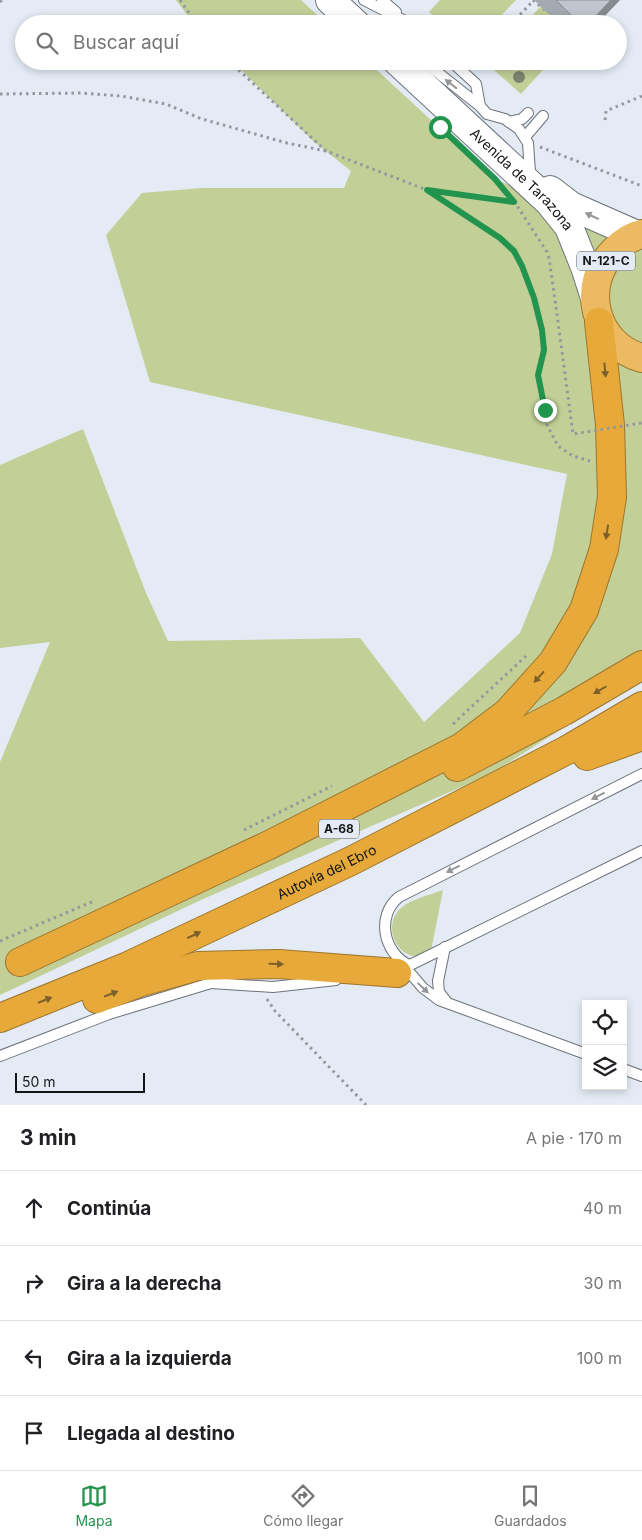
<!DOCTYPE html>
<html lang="es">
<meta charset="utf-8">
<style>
:root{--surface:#fff;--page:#f2f2f2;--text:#202124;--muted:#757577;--line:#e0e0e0;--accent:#23944e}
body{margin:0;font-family:Inter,sans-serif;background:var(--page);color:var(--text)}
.controls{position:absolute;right:15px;bottom:15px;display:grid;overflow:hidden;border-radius:0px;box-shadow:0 2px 8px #0003}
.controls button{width:45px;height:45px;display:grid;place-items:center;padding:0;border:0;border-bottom:1px solid var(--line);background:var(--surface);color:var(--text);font:25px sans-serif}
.scale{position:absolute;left:15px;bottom:12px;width:130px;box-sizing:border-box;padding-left:5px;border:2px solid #131619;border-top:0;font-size:14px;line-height:18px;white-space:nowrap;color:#131619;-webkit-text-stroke:4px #e4ebf4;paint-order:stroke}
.stop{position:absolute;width:15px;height:15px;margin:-11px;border:4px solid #23944e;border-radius:50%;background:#fff}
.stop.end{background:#23944e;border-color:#fff;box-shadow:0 1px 5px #0008}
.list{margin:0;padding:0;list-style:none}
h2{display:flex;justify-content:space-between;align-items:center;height:65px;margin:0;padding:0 20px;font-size:21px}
h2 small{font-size:16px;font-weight:400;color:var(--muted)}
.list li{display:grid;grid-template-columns:32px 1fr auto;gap:15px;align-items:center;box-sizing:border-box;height:75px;padding:0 20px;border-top:1px solid var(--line)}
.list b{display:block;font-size:19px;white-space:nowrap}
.list em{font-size:16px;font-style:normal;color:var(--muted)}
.icon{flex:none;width:28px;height:28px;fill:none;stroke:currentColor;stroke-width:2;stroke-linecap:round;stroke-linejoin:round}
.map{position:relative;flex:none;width:642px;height:1105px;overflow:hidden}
.search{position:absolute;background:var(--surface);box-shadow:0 2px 8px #0003;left:15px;right:15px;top:15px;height:55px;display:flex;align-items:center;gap:12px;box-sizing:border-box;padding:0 18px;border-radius:28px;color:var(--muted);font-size:19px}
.sheet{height:365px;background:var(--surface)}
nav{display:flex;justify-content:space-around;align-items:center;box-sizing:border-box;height:70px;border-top:1px solid var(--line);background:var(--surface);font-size:14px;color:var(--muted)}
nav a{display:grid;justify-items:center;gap:2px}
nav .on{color:var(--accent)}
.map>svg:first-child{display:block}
</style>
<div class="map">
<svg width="642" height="1105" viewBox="0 0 642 1105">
<rect width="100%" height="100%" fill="#e4ebf4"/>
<g fill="#c2cf97">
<path d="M176 0H301L327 24H194Z"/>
<path d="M440 0H516L493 24H442L429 12Z"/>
<path d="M542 5 562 24H524Z"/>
<path d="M232 61H367L495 179 553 204 642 234V678L489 775 203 899 0 995V762L50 642 0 648V465L83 429 146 593 168 641 360 638 424 722 520 633 552 554 567 474 150 382 106 235 142 193 202 188H344L351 171 313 141Z"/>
<path d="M489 61H551L521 94 487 64Z"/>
<path d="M443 890 431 951C428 952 424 955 421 956 397 960 382 926 400 909 410 899 430 895 443 890Z"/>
</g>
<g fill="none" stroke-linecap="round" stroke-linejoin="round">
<g stroke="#6c727a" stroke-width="12">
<g id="service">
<path d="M364 0 407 22"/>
<path d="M382 0 396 12"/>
<path d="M423 61 480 106"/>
<path d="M451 61 476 84 480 106 487 114 505 119 519 129 528 143 530 172"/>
<path d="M509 122 522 119 528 113"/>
<path d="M525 137 543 116"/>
<path d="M445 947 438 981 439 992 446 1001"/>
<path d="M409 965C383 953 376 915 399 897L642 774"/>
<path d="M404 968 642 851"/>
<path d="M397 973H410L423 988 439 1000 586 1054"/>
<path d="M0 1056 109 1014 211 983 273 987 336 980"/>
<path d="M623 1069 642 1076"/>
</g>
</g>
<g stroke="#6c727a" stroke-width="30">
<g id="secondary">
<path d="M330 0 356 24"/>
<path id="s1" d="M397 61 549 202 569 227 585 267 595 298"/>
<path d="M550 190 571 206 637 235"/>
</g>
</g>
<g stroke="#9c762e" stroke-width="30">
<path id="trunk" d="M642 234C632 236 623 242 615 250 579 284 594 345 642 358"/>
</g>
<g stroke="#9c762e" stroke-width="30">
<g id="motorway">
<path d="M587 756 642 736"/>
<path d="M457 767 564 711 642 665"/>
<path d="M20 962 267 846 462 747 507 713 553 662 584 610 604 549 612 497 610 425 599 322"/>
<path d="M97 999 141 982 198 966 279 964 397 973"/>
<path id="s2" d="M0 1018 126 967 351 861 567 750 642 706"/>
</g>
</g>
<g stroke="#93989f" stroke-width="3" stroke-dasharray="2.5 4" stroke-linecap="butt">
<path d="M180 0 197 24"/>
<path d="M533 0 546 11"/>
<path d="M0 2 2 0"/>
<path d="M511 24 534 0"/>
<path d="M229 61 326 151 427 190 514 201"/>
<path d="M0 94 82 93 121 96 166 104 202 119 287 143 326 151"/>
<path d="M605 120 606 111 642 96"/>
<path d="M540 147 642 186"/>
<path d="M427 190 500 238 514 251 522 266 534 297 542 330 544 350 538 375 547 425 558 446 573 456 590 461"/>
<path d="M514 201 547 252 549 258 556 307"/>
<path d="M453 724 526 656"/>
<path d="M244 830 332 786"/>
<path d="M0 941 94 901"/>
<path d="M267 999 275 1011 366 1105"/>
</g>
<use href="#service" stroke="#fff" stroke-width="10"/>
<use href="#secondary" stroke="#fff" stroke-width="28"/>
<use href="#trunk" stroke="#ebba62" stroke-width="28"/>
<use href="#motorway" stroke="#e6a93a" stroke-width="28"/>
<path stroke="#93989f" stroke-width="3" stroke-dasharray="2.5 4" stroke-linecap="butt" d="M556 307 573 434 642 423"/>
</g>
<circle fill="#7d846f" cx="519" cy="77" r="6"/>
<path fill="#a4aab1" d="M534 0H620L597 24H559Z"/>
<path fill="#868b90" d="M611 0H620L597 24H588Z"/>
<path fill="#bfc6ce" stroke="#868b90" d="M556 0H611L588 24H580Z"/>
<defs><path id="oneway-solid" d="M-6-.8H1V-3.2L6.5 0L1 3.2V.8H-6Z" transform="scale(1.25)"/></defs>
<g fill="#959698">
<use href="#oneway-solid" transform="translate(451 84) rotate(-142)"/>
<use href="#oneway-solid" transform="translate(592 216) rotate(-155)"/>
<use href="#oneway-solid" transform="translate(598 796) rotate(153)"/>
<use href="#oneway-solid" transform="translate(453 869) rotate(153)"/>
<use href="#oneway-solid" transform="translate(423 988) rotate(43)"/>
</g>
<g fill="#7c602a">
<use href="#oneway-solid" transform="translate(605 370) rotate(85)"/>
<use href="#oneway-solid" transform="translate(607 532) rotate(99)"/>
<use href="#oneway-solid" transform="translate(539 677) rotate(132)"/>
<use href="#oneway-solid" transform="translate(600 690) rotate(150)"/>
<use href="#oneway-solid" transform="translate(194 935) rotate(-25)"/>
<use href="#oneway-solid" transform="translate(276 964) rotate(1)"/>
<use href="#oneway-solid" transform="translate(111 994) rotate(-21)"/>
<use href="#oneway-solid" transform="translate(45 1000) rotate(-22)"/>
</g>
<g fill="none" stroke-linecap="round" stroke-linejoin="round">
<path stroke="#23944e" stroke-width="6" d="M440 127 495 179 514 202 427 190 500 238 514 251 522 266 534 298 542 330 544 350 538 375 545 410"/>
</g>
<g text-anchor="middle" stroke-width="4.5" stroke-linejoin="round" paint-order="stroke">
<g fill="#e4ebf4" stroke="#52565b" stroke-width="1">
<rect x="577" y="251.5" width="58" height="19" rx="4"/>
<rect x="319" y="819.5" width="40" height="19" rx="4"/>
</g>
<g font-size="12" font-weight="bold" fill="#131619">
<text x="606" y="265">N-121-C</text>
<text x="339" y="833">A-68</text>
</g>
<g font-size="14" fill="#131619" stroke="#e4ebf4">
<text dy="5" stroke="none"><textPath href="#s1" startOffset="172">Avenida de Tarazona</textPath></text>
<text dy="5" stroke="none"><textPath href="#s2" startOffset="358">Autovía del Ebro</textPath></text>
</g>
</g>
</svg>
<div class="controls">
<button><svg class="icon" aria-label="locate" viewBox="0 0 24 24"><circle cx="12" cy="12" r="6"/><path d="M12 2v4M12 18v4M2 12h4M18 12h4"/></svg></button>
<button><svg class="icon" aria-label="layers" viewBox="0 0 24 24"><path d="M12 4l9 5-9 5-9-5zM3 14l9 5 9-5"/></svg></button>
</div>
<div class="scale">50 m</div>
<div class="stop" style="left:440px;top:127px"></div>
<div class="stop end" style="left:545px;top:410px"></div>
<div class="search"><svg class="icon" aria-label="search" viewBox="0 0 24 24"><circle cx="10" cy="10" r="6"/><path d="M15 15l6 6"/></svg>Buscar aquí</div>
</div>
<section class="sheet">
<h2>3 min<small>A pie · 170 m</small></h2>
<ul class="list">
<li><svg class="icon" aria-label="ahead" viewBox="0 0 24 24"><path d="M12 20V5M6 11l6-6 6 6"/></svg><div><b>Continúa</b></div><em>40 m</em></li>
<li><svg class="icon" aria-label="right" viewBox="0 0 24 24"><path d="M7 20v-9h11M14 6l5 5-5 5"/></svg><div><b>Gira a la derecha</b></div><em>30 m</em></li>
<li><svg class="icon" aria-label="left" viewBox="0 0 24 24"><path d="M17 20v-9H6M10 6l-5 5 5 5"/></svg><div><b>Gira a la izquierda</b></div><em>100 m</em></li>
<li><svg class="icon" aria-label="arrive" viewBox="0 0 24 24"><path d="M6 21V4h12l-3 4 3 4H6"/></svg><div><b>Llegada al destino</b></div></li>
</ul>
</section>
<nav>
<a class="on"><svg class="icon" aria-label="map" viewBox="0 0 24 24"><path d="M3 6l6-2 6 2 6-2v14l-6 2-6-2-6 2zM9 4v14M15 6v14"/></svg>Mapa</a>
<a><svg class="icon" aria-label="directions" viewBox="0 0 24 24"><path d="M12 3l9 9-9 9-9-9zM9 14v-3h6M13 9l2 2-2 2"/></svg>Cómo llegar</a>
<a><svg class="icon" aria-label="saved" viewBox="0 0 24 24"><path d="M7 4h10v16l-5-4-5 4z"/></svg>Guardados</a>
</nav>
